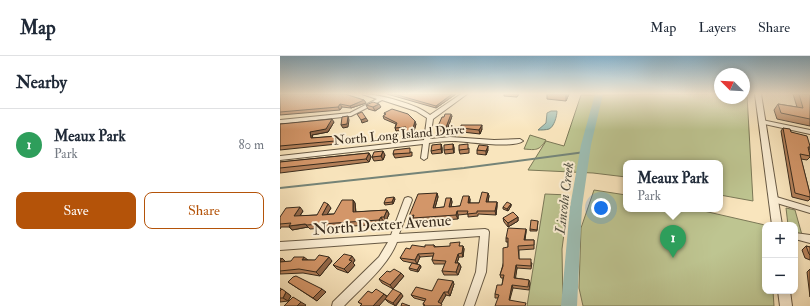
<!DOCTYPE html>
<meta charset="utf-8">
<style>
:root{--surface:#fff;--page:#f2f2f3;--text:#1f2937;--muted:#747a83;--line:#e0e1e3;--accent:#b45309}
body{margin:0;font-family:"IM FELL Double Pica",serif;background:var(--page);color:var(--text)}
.controls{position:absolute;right:12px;bottom:12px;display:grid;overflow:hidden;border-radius:8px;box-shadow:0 2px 6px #0003}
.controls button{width:36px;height:36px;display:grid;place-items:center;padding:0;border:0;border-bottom:1px solid var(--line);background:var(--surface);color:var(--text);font:20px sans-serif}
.compass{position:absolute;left:434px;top:12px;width:36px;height:36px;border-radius:50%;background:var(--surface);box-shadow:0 2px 6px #0003;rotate:294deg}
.you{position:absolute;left:321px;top:152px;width:14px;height:14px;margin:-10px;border:3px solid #fff;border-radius:50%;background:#1a73e8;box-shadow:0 0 0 6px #1a73e833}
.badge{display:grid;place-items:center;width:26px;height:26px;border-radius:50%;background:var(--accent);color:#fff;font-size:13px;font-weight:700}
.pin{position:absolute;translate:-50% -33px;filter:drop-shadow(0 1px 2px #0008)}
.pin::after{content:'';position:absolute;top:21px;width:14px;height:12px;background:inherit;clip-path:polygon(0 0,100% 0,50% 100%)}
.popup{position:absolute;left:343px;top:104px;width:100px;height:52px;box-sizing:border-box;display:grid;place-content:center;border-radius:8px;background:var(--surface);filter:drop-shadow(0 1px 3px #0005);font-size:13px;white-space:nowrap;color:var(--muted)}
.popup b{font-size:15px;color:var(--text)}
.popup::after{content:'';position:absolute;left:50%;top:100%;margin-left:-8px;border:8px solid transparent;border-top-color:var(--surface)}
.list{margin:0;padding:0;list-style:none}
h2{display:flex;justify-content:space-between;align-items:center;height:52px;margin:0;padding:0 16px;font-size:17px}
h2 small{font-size:13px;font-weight:400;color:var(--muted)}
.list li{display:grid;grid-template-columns:26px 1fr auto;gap:12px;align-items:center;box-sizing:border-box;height:72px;padding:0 16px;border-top:1px solid var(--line)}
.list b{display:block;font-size:15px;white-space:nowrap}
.list p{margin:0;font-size:13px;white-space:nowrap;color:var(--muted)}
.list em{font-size:13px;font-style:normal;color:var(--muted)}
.actions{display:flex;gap:8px;padding:12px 16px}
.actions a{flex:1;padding:9px 0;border:1px solid var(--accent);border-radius:8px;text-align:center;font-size:14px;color:var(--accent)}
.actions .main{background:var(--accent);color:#fff}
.map{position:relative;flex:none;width:530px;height:250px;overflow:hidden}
header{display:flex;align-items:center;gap:24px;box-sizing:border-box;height:56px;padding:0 20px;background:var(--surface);border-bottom:1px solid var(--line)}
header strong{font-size:19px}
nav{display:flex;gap:22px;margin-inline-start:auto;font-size:14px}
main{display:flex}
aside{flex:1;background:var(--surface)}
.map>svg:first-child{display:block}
</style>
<header>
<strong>Map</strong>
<nav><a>Map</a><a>Layers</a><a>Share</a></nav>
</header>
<main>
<aside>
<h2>Nearby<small></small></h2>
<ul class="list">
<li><span class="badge" style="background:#2e9e5b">1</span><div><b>Meaux Park</b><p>Park</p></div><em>80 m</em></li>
</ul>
<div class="actions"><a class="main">Save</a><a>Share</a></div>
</aside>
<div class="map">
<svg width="530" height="250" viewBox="0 0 530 250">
<rect width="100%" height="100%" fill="#f9e5bd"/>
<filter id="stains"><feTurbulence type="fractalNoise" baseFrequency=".005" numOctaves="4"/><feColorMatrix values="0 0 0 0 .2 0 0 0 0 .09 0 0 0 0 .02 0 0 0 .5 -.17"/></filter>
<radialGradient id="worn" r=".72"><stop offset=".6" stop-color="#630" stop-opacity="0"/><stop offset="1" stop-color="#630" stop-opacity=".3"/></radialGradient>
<g fill="#bec591" stroke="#7b7857">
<path d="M440 38V42H464V39H467L473 145 440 139V107H346V121L313 117 248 114 266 85 284 90 301 39Z"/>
<path d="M250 79 266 84C259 95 256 94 244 93Z"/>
<path d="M314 134 346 139V153H415L485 169V235H493L494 250H303L299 232 301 172Z"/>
<path d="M265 138 289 139 282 193 283 250H247Z"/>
<path d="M506 152 515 154 522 179 515 177V169H508Z"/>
</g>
<path fill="#9ebfb5" stroke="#758478" d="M271 55H277C277 60 274 71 269 73 266 74 261 74 258 74L266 67 267 57Z"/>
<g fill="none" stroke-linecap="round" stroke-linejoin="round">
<path stroke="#758478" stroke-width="2" d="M0 132 184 112 305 96"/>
<path fill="#9ebfb5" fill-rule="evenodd" d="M315 38H323L311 89 302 151 297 250H281L290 151 301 89Z"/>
<g stroke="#685a45" stroke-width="2">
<g id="minor">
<path d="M82 38C99 38 137 48 150 59L181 38H187L153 63 150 83 170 81 214 84 240 83 243 85C232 93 187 85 171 85 164 85 156 86 149 87L147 102 144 104 141 102 143 88 0 104V100L144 84 147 62 136 55 102 44 71 60 0 68V64L70 57 97 43Z"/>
<path d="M482 64 530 74V78L480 67 479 66Z"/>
<path d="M493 140 530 151V157L490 145 489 143 490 141Z"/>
<path d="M128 141 131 142 132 144 119 178 205 173 208 174 209 176 206 216 194 250H184L196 216 200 180 117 186C108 210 82 231 64 250H52L53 246 99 201 108 186 0 194V186L111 179 124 144 125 142Z"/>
<path d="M515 177 530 179V187L515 183Z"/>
</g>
</g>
<g stroke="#685a45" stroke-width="2">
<g id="tertiary">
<path d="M475 38H481L502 169H492Z"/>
<path d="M498 235H510L512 250H500Z"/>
</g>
</g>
<use href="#minor" fill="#fbeed4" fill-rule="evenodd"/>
<use href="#tertiary" fill="#fbeed4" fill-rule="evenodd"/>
</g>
<g fill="#b5815a" stroke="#382b1d">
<path d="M107 38H176L156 52Z"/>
<path d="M224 38H239L237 41 224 40Z"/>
<path d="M267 38H289L286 45 267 43Z"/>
<path d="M513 38H530V70L497 63 494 54 498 48 517 51Z"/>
<path d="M0 39 84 44 86 47 71 52 62 51 60 54 0 59Z"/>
<path d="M86 49 101 51 95 55 88 53Z"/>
<path d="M104 57 136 68 132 82 124 83 123 81 125 74 116 75 115 72 116 68 104 63 103 60 105 59Z"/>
<path d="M172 60 166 77H156V75Z"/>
<path d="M54 66 48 76 32 79 33 82 58 80 60 83 57 88 0 94V68Z"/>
<path d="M181 72 202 73 200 78 182 76Z"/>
<path d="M503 72 511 76 530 90V92L529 94 530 101 527 104 521 103 530 138V143L528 145 512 141 501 75Z"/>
<path d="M161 88 162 92V97L152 98 151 95Z"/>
<path d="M173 88 174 92V97L165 98 164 94Z"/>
<path d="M189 92V97L180 98 179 94Z"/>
<path d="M197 94H208L206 99 197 98Z"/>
<path d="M132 96V100L115 102 113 98Z"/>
<path d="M89 97 91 101 89 106 0 117V106Z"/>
<path d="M105 99 103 104 94 105 92 101Z"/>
<path d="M157 137 158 141 155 152 164 151 171 142 172 146 171 151 180 150 190 143V147H199L208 137 209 140 208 146H217V150L216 159 198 158V160L188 161V158L178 159V163L134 166 133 163H131L129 160Z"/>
<path d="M115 143 113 148 105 149 104 147Z"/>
<path d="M73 144 75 147 76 156 107 154 109 158 106 165H103L102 168 30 173 28 171 12 174 9 171H1L0 173V161L23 155 20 160 37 159 51 152 47 158H54Z"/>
<path d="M231 148V150L228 155 223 153V151Z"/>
<path d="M238 161V165L228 171 224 166 223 162Z"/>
<path d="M258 165 257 175H250V173Z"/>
<path d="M246 173V176L245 184H254V193L239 194V203L252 207 251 213 237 212 235 222 249 224 250 227 249 234 233 232 218 242H215V238L222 229 223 222H221L220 219 228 191V186H226V182Z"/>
<path d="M154 189 156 191 183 190 184 193 183 201H179L177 207H179L181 211 178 219H164L162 215 165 208H154L152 204 153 200 140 201 137 208 123 205 120 202 130 193 145 191Z"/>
<path d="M526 190 530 191V204L525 202 522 194Z"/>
<path d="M0 202 6 206 28 204 52 205 40 220 23 217 0 218Z"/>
<path d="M75 204 73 207 75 209 68 217 57 213 53 209Z"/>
<path d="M140 209 141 211 138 216 130 214 129 212Z"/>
<path d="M530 213V241L527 216Z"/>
<path d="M110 216 124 220 113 233 102 227 99 223Z"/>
<path d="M8 226 46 236 37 245Z"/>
<path d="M174 228 170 240 166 239 161 247 144 250 143 248 145 245 134 242 131 239 152 235Z"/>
<path d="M0 232 11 240 8 245 0 246Z"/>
<path d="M92 237 104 238 107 240H123L116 250 108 246 105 243 81 248 78 246Z"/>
</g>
<g fill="#94694a" stroke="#382b1d">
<path d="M172 38H176L156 52V50Z"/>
<path d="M286 38H289L286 45Z"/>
<path d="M84 44 86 47 71 52 70 50Z"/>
<path d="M60 48 62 51 60 54 58 51Z"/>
<path d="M99 48 101 51 95 55 93 51Z"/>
<path d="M171 58 172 60 166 77 165 74Z"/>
<path d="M68 60 69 64 68 71 63 72 61 69Z"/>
<path d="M86 62 88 65 82 67 81 64Z"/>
<path d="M52 63 54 66 48 76 32 79 33 85 31 82 30 76Z"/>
<path d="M135 65 136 68 132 82 131 80Z"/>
<path d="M202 69V73L200 78 199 74Z"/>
<path d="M58 80 60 83 57 88 55 85Z"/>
<path d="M161 88 162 92V97L161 93Z"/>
<path d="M173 88 174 92V97L173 93Z"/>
<path d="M208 90V94L206 99V95Z"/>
<path d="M103 95 105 99 103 104 101 100Z"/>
<path d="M89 97 91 101 89 106 86 103Z"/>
<path d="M157 137 158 141 154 155 153 152Z"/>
<path d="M208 137 209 140 207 150 206 146Z"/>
<path d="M189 140 190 143 189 151 188 147Z"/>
<path d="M114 141 115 143 113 148 112 146Z"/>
<path d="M171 142 172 146 170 154 169 151Z"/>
<path d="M73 144 75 147 76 160 73 156Z"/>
<path d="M217 146V150L216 159 215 155Z"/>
<path d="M48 148 51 152 45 162 42 159Z"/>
<path d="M231 148V150L228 155 227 153Z"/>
<path d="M20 151 23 155 17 164 14 160Z"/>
<path d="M107 154 109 158 106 165 104 161Z"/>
<path d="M177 155 178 159V163L176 159Z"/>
<path d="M101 161 103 165 102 168 99 164Z"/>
<path d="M238 161V165L228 171V167Z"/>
<path d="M25 168 28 171 12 174 9 170Z"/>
<path d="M246 173V176L244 188V184Z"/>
<path d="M183 190 184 193 183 201 182 197Z"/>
<path d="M138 198 140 201 137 208 135 204Z"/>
<path d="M178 198 179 201 176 210 175 207Z"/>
<path d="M72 200 75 204 73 207 75 209 68 217 64 213 69 204Z"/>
<path d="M24 201 28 204H22Z"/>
<path d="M49 201 52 205 40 220 36 216Z"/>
<path d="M2 202 6 206H0V205Z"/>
<path d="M179 207 181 211 178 219 176 216Z"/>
<path d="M140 209 141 211 138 216 137 214Z"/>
<path d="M236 209 237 212 235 226 234 222Z"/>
<path d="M121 217 124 220 113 233 110 229Z"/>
<path d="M173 225 174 228 170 240 168 236Z"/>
<path d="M232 229 233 232 229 247V244Z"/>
<path d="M42 233 46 236 37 245 33 242Z"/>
<path d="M6 236 11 240 8 245 3 242Z"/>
<path d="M164 236 166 239 160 250 158 246Z"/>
<path d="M121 237 123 240 115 250 113 247Z"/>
<path d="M104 238 107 241 99 250H93Z"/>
<path d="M21 246 26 249 25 250H17Z"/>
</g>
<g fill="#d39669" stroke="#382b1d">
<path d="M6 38H65L84 44 70 50 60 48 58 51 0 56V39Z"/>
<path d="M114 38H172L156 50Z"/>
<path d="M519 38H530V63L501 57 498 48 523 52Z"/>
<path d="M93 46 99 48 93 51 86 49Z"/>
<path d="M112 53 128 58 135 65 131 80 123 81 126 71 115 72 117 67 103 60 106 58 104 57Z"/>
<path d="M82 56 86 62 81 64 77 58Z"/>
<path d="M165 58H171L165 74 156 75 162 61H164Z"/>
<path d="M68 60 67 68 61 69 62 61Z"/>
<path d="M52 63 46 73 30 76 31 82 58 80 55 85 0 90V68Z"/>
<path d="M181 69H202L199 74 181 72Z"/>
<path d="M503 72 510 73 511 76 527 80 530 90V91H528L530 100 520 98 530 138V141L515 137Z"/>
<path d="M161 88V93L151 95 152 89Z"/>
<path d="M173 88V93L164 94V89Z"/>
<path d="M188 88V93L179 94V89Z"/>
<path d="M199 89 208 90 206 95 197 94Z"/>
<path d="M130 92V97L113 98 114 94Z"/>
<path d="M103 95 101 100 92 101 94 96Z"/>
<path d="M89 97 86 103 0 112V106Z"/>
<path d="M202 136 208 137 206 146H217L215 155H197V157L187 158 188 155H177L176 159 133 162 134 159 129 160 138 138 157 137 153 152 164 151 166 142H171L169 151 180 150 183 140H189L188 147H199Z"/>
<path d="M114 141 112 146 104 147 106 142Z"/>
<path d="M62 144H73V156L107 154 104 161H101L99 164 27 169 25 168 9 170 11 167 0 168V161L6 152 20 151 14 160 37 159 44 146 48 148 42 159 54 158Z"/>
<path d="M227 146 231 148 227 153 223 151Z"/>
<path d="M233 156 238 161 228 167 223 162Z"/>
<path d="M251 164 258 165 257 174 250 173Z"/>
<path d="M228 172 246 173 244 184H254V189L238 190 239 203H251V210L236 209 234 222 249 224 248 231 232 229 229 244 246 247 245 250H215L219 239 215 238 217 229H222L224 219H220L223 210V192L228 191V182H226Z"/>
<path d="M180 186 179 190H183L182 197 178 198 175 207H179L176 216 162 215 166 205 152 204 154 197 138 198 135 204 120 202 126 192 130 193 132 189 145 191V189H154V191L170 190V187Z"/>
<path d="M526 190 530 191V199L529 198Z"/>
<path d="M64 198 72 200 69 204 72 205 64 213 53 209Z"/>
<path d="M39 199 49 201 36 216 19 213 0 215V206L11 205 14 201H24L22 204H35Z"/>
<path d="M132 207 140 209 137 214 129 212Z"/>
<path d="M114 213 121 217 110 229 99 223 107 215 110 216Z"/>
<path d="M16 220 42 233 33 242 8 226 13 221Z"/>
<path d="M158 223 173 225 168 236H164L158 246 162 248 161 250H144L145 249 143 248 146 243 131 239 136 231 152 235Z"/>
<path d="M2 233 6 236 3 242H0V235Z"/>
<path d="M96 233 104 238 93 250H80L82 248 78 246 88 235 92 237Z"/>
<path d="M113 233 121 237 113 247 105 243Z"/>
<path d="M13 241 21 246 17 250H4Z"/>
<path d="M122 247 130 250H121Z"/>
</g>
<linearGradient id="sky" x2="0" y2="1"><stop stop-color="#8ab8d4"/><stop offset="0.51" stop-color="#fcf3e1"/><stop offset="1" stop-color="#fcf3e1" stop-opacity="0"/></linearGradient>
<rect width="530" height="74" fill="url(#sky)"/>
<g text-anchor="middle" stroke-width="4" stroke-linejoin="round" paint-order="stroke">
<g font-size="13" fill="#382b1d" stroke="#fbeed4">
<text transform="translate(119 78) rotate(-5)" y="5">North Long Island Drive</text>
</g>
<g font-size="14" font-style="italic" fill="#525043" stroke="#fbeed4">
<text transform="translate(284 142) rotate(-83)" y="5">Lincoln Creek</text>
</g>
<g font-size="16" fill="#382b1d" stroke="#fbeed4">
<text transform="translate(102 168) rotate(-4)" y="6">North Dexter Avenue</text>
</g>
</g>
<rect width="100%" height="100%" filter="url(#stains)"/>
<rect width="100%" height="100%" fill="url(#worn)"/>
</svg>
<div class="controls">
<button>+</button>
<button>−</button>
</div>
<svg class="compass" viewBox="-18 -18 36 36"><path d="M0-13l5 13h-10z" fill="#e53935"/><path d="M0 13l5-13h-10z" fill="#747a83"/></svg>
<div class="you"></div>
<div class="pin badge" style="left:393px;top:202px;background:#2e9e5b">1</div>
<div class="popup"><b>Meaux Park</b>Park</div>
</div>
</main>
